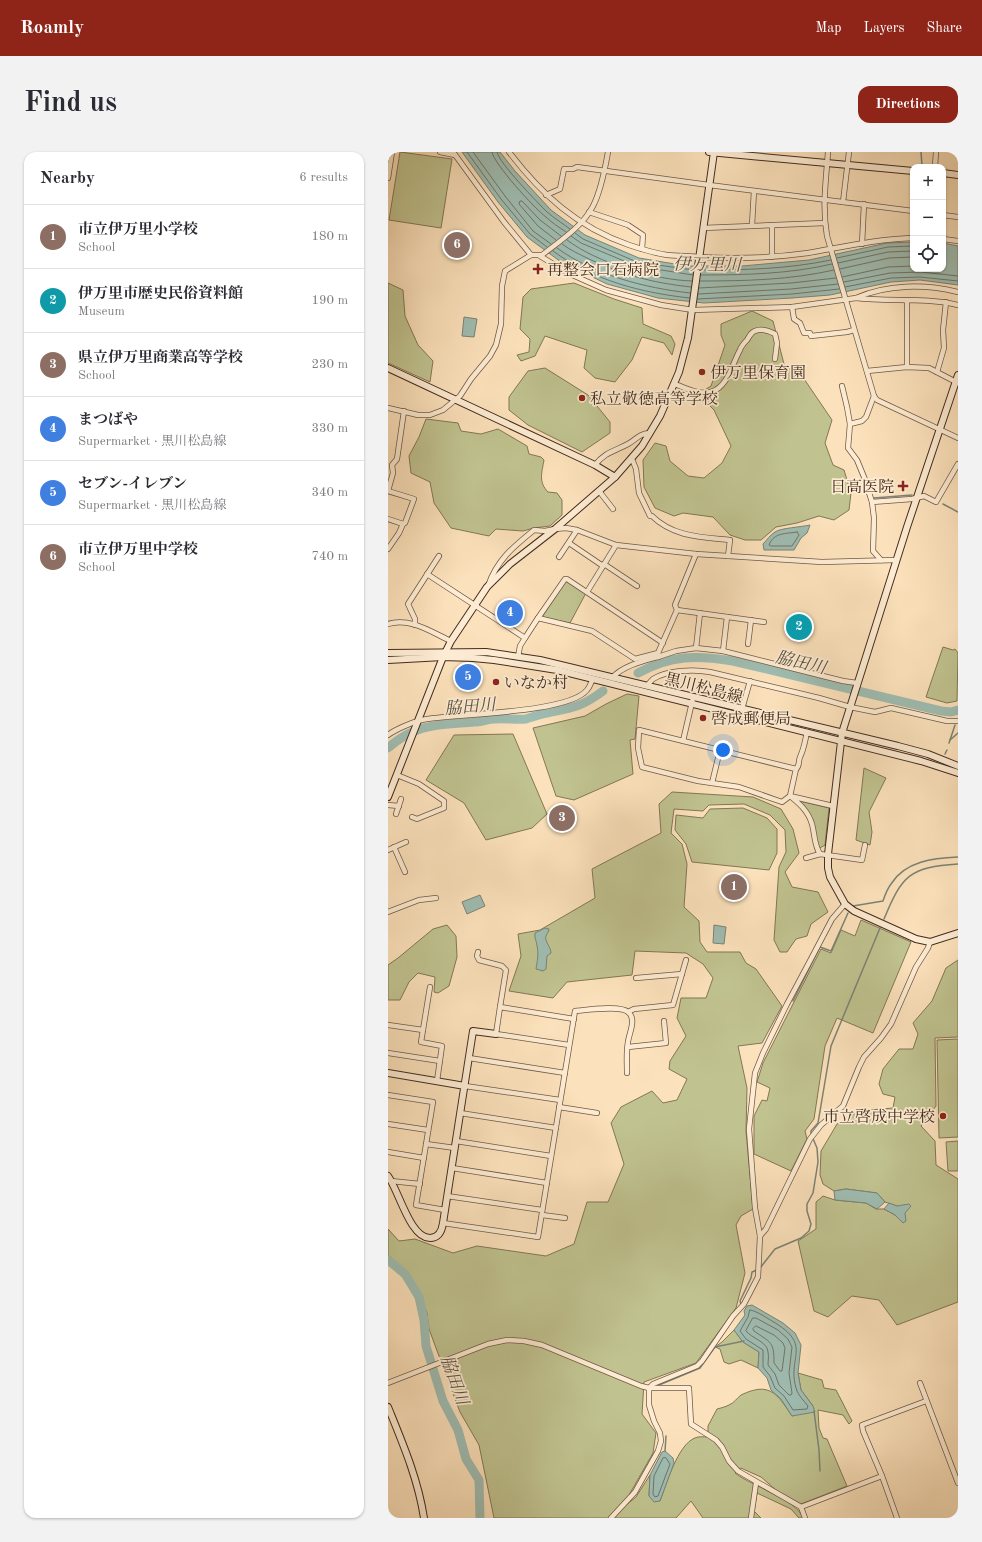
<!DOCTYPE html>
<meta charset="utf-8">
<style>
:root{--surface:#fff;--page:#f2f2f3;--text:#2b2b33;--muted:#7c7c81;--line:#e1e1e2;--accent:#8f2418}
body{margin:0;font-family:"Old Standard TT","Noto Serif JP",serif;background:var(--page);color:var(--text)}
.controls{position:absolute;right:12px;top:12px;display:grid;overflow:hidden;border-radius:8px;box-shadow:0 1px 3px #0004}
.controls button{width:36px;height:36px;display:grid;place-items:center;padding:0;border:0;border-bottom:1px solid var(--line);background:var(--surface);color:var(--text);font:20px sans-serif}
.you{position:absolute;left:335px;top:598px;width:14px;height:14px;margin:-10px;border:3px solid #fff;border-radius:50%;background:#1a73e8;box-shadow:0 0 0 6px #1a73e833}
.badge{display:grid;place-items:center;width:26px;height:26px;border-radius:50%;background:var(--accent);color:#fff;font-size:13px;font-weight:700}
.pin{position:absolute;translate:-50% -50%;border:2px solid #fff;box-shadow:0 1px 4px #0006}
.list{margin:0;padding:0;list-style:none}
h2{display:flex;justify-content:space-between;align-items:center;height:52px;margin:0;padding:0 16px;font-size:17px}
h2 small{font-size:13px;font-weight:400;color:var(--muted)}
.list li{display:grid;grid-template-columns:26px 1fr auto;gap:12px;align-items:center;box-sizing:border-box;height:64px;padding:0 16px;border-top:1px solid var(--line)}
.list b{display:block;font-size:15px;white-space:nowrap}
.list p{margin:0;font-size:13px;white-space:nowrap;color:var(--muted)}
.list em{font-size:13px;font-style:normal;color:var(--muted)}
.icon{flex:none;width:22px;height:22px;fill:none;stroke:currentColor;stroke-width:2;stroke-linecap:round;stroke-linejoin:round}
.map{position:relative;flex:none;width:570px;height:1366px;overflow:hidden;border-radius:12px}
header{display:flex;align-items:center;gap:24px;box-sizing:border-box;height:56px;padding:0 20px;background:var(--accent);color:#fff}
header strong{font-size:19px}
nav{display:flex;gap:22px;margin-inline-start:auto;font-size:14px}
.intro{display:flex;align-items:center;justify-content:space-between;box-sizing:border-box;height:96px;padding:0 24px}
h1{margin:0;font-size:28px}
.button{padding:10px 18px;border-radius:12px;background:var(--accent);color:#fff;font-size:14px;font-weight:700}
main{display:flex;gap:24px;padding:0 24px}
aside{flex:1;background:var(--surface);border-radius:12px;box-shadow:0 1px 3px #0004}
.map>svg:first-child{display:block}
</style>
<header>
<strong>Roamly</strong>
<nav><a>Map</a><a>Layers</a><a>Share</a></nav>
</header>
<div class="intro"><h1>Find us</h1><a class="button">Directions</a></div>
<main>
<aside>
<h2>Nearby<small>6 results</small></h2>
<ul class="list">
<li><span class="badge" style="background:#8d6e63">1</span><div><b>市立伊万里小学校</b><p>School</p></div><em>180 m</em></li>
<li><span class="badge" style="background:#0f9aa8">2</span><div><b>伊万里市歴史民俗資料館</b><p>Museum</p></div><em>190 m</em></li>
<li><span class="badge" style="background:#8d6e63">3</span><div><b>県立伊万里商業高等学校</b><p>School</p></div><em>230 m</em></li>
<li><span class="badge" style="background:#3f7fe0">4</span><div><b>まつばや</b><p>Supermarket · 黒川松島線</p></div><em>330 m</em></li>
<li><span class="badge" style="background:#3f7fe0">5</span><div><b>セブン-イレブン</b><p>Supermarket · 黒川松島線</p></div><em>340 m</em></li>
<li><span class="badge" style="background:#8d6e63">6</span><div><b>市立伊万里中学校</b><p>School</p></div><em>740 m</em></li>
</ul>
</aside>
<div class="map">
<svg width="570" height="1366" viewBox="0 0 570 1366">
<rect width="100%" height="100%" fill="#fce2bc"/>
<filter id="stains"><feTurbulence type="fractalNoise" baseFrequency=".005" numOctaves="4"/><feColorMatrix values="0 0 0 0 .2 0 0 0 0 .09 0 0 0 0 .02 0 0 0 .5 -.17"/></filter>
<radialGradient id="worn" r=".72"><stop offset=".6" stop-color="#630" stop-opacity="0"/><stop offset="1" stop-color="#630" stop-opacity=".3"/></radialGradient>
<g fill="#c0c390" stroke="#827756">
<path d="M12 0 64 7 53 76 1 68Z"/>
<path d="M0 131 15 138 17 164 30 193 45 209 42 230 0 211Z"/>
<path d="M186 131 226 147 254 156 255 172 283 184 287 192 284 203 276 191 254 185 244 208 227 230 207 226 196 216 199 198 157 184 147 204 133 209 129 203 141 200 142 187 132 177 135 145 143 137Z"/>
<path d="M364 159 385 169 397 216 410 218 444 268 437 291 445 313 456 318 463 341 461 358 446 368 431 364 409 371 388 375 373 388H357L342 383 325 365 295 361 286 364 267 356 256 335 255 308 267 291 278 294 282 309 300 324 316 326 334 311 343 294 326 258 315 247V239L323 234 337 193 333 183V172Z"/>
<path d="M157 216 200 243 222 270V281L194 300 140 273 121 258V245L140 219Z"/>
<path d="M38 267 70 271 73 279 93 282 110 277 139 294 141 302 153 305 156 308C154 320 150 330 160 340L169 341 174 348V363L162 374 146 376 135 379 108 377 101 384 63 376 46 351 42 330 23 321 21 304 31 285Z"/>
<path d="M178 429 198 441 182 471 154 465Z"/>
<path d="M555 495 565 498 567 497 570 501 569 549 559 551 538 545Z"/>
<path d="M239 542 251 544 247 587 242 588 245 622 186 648 168 644 145 576 197 564 218 552Z"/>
<path d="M125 582 159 662 144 676 98 688 76 651 38 628 66 583Z"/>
<path d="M476 616 498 626 481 660 484 680 482 693 468 688Z"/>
<path d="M284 640 365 645 393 657 405 677 411 701 397 720 404 735 430 740 440 760 423 772 419 784 408 787 399 800H392L386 788 391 715 398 700 397 678 382 663 356 652 321 653 315 659 286 657 283 681 294 692 299 712 296 755 311 769 312 790 319 800H352L358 811 368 817 394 854 374 891 350 894 359 936 358 979 365 1057 353 1064 348 1073 357 1121 348 1156 308 1211 256 1230 254 1262 268 1281 265 1301 233 1357 248 1345 262 1323 261 1344 272 1349C278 1333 290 1292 307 1286 311 1284 316 1285 320 1285V1274L329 1257C333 1256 337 1255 341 1253 346 1251 349 1246 353 1243 382 1229 389 1242 404 1264L425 1254 413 1238 410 1221 434 1228 436 1236 448 1238 464 1269 461 1272 455 1263 430 1258 431 1276 435 1286 439 1287 459 1334 413 1352 388 1338 373 1325 353 1316 347 1321C365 1335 407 1346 415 1366H411L403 1357 369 1341 366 1359 373 1366H315L303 1349 288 1366H106L91 1293 72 1260 48 1196 41 1177 39 1161 32 1143 20 1123 0 1105V1077L11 1089 27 1087 65 1101 89 1094 158 1104 186 1092 199 1050H220L236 1012 223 971 233 955 264 939 275 951 289 948 299 927 281 917 282 909 298 884 289 866 293 846H318L325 826 315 812 298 801 247 799 244 823 179 830 165 846 121 839 133 804 130 782 152 778 207 746 204 717 273 681 271 652Z"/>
<path d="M412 649 441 656 437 693 432 696 429 695 421 661Z"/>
<path d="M355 656 379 666 389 677V701L381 718 304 710 298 692 287 678 288 663 315 666 322 657Z"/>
<path d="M473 768 523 790 485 881 449 866 437 894 426 967 417 979 419 987 403 1019 366 1002V964L374 948 379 949 382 936 369 930 375 911 433 797 443 801 453 778 467 784Z"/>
<path d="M59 773 68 784 69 805 61 834 50 841 46 840 47 825 30 821 21 830 12 848H0V813L10 806 45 777Z"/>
<path d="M570 808V885L547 886 548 954 533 974 547 989 548 1013 570 1027V1150L509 1173 491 1148 464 1144 440 1165 426 1159 410 1089 428 1077V1050L435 1044 447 1048 478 1051 488 1057H496L507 1063 515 1071 509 1054 497 1050 489 1041 458 1037 446 1039 435 1032 432 1023 433 999 449 972 471 959 505 956 507 945 495 942 491 932 495 917 511 897H525L530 882 525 871 544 849 558 816Z"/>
<path d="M570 887V985L551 986 549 888Z"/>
<path d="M570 989V1019H560L558 990Z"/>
<path d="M346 1178 355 1190 371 1200 370 1216 353 1208 341 1212 336 1210 332 1197 327 1195 334 1190Z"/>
</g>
<g fill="#9fbdb2" stroke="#7b8376">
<path d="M74 0H112L127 19 163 58 197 83 251 106 299 114H354L421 108 499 91 525 90V117H555V91L570 94V133L532 128 503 130 442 143 404 146 316 151 270 146 219 132 173 110 139 85 110 50Z"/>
<path d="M76 165 89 167 86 185 74 184Z"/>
<path d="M422 373 419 381 413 386 406 398H376L375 392C379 388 382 383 387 380 392 376 414 375 422 373Z"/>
<path d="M92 743 97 754 79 762 74 750Z"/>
<path d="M326 773 338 775 336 792 325 791Z"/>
<path d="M157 776 161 777C161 780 159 781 158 784 156 789 163 795 163 801L159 804 158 817 155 819 148 817C149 810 151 802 149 794 149 789 146 787 147 781Z"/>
<path d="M458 1037 489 1041 497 1050 489 1057 478 1051 447 1048 446 1039Z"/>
<path d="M501 1051 509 1054 521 1052 523 1054 517 1061 518 1069 515 1071 507 1063 496 1057Z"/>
<path d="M364 1153 395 1171 407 1181 413 1193 410 1221 413 1238 425 1254 427 1260 404 1264 393 1247 383 1238 379 1226 370 1216 371 1200 355 1190 346 1178 357 1163 356 1159 359 1154Z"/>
<path d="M277 1299 285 1306 286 1311 272 1349 266 1350 261 1344 262 1323 274 1300Z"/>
</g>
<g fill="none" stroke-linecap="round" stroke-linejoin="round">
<g stroke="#727468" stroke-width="1">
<path d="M79 0 113 47 142 82 159 95"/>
<path d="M85 0 117 44 145 79 163 92"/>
<path d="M104 0C105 11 147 57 158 65 164 71 171 75 178 80"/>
<path d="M109 0C110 10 150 51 159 60 166 66 174 71 182 77"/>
<path d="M187 81 195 87 249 110 305 118"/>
<path d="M183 84 193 91 248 114 305 123"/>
<path d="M168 88 150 74 131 52 132 49H134L152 68 173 84"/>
<path d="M179 88C209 111 267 128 304 129"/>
<path d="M174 92C182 98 191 102 201 107 235 123 265 131 303 135"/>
<path d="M169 96C206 123 257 136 302 141"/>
<path d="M165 99C204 128 254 141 302 146"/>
<path d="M449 106 500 95 525 94"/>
<path d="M450 111 500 100 525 99"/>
<path d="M452 117 501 106 525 105"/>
<path d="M314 118C357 118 400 117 443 108"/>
<path d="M313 123C357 123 401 122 444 112"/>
<path d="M454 125 500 115 525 114"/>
<path d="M312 129C357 129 402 128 446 118"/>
<path d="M456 130 502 121 533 120 570 124"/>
<path d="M457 135 503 126 532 125 570 129"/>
<path d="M311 136 403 131 448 126"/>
<path d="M310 142 403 137 450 132"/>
<path d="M310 147 404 142 451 137"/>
<path d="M409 380 411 383 404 394H383L381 393C386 380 398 382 409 380Z"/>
<path d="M362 1158C369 1159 377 1165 384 1169 427 1194 397 1205 409 1239 411 1244 417 1250 420 1254L419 1257 405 1258 396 1244 387 1236 382 1224 375 1215V1198L358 1187 352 1179 360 1165Z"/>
<path d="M365 1166H368L390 1178 400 1187 404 1195 401 1221 404 1241 403 1243H401L391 1233 387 1222 380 1213C380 1209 381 1205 380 1200 380 1190 363 1186 358 1179Z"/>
<path d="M368 1174 386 1183 395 1191 397 1196 394 1219H392L386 1211C386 1189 383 1191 366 1179L365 1177Z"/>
<path d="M278 1306 282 1312 270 1344 267 1345 265 1342 266 1324 275 1306Z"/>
</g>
<g stroke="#7b8376" stroke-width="1.5">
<path d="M533 0 534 14"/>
<path d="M486 346 524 343"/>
<path d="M555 352 570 360"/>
<path d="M562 588 570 581"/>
<path d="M561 591 567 573"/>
<path d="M557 602 559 598"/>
<path d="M465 754 495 749C497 743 499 737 503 732 517 709 546 706 570 705"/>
<path d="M496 767C514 723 522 715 570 712"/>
<path d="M405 849 432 795 443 799 460 761"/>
<path d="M372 1116 387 1097 413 1086 421 1079 423 1072 419 1059V1052L425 1041 430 1010 429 996 423 982V979L430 971 443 894 492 776"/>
<path d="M353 1152 352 1149 363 1126 364 1120 369 1118"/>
<path d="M271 1233 312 1216 327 1195 356 1189"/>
<path d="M426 1259 431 1298 432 1319"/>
<path d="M277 1299 278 1284"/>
</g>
<g stroke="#9fbdb2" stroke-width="9">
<path d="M250 521C283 503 308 503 345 509L553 559 563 560 570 558"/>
<path d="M0 596C28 571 51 573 86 570 93 570 100 567 107 567 117 566 128 568 138 567 145 565 152 562 159 561 183 556 194 555 215 539"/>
<path d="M0 1108 17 1122 31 1145 36 1168 38 1194 55 1249 70 1278 78 1307 91 1328 92 1366"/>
</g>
<g stroke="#725945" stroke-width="6">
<g id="street">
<path d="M52 0 67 3"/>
<path d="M65 0 116 70 143 103"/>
<path d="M121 0C154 43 189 75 241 93 253 97 266 101 279 103 290 104 301 104 312 105 348 107 384 106 420 101 455 95 490 87 525 86"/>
<path d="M440 0C438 28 434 55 439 84L486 244 489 248 570 286"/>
<path d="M547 15 548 0"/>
<path d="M0 26 4 0"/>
<path d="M158 43 172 37 176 17H185L189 15 321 33 525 59"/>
<path d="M455 50 461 0"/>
<path d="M201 60 240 73 255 83 254 97"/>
<path d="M555 63 570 65"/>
<path d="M364 73 366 39"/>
<path d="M384 73V105"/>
<path d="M315 76 437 71"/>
<path d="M555 87 570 89"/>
<path d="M474 92 476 52"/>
<path d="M152 104 180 121 218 138 273 153 305 158 404 155 468 146C500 132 537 132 570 140"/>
<path d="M468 146C502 150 537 145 570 153"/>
<path d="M404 155 406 167 412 171 416 181H422L423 184 459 180 466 178"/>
<path d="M519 215V148"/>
<path d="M479 219 519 215 541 216 570 231"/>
<path d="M549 220 556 196 555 178 558 150"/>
<path d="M287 232C297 236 311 243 323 240 340 235 344 212 352 198 353 195 356 191 359 188 361 185 363 180 367 179 373 176 381 179 387 182L389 191 387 207"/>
<path d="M454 234 459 255 462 272"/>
<path d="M486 244 478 265 474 269 462 272 460 296 469 308 476 325 484 350 486 366 485 399 493 408"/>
<path d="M0 256 30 263H42L55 258 72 244 83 227 102 204 108 193 113 172 114 134 117 119 143 103H154C172 89 195 74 205 54 213 39 217 17 220 0"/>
<path d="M244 307 248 317 251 341 262 364H264C285 385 314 385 342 388L340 404"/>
<path d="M207 313C217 300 227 299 240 292 249 287 250 282 262 281"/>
<path d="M0 339 26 347 17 371 15 372 11 381 0 397"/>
<path d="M0 339 5 321 4 313 9 307 16 259"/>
<path d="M211 339 225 357"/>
<path d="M484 350 524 347 536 344 548 350 570 312"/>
<path d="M0 367 15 372"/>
<path d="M181 391 215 414"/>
<path d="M171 405 189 378"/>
<path d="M216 412 249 434"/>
<path d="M39 422 137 486 132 494 130 505"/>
<path d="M100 434C109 408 125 395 146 378L157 379 167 377 178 376 189 378 228 393 308 402 434 410 508 408"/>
<path d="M199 440 228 393"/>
<path d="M289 458 376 470"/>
<path d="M150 466 177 427H179L275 491"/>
<path d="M0 472C22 465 43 480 63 489"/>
<path d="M27 473V467L20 452 51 404"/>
<path d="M137 486 150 466 204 479 247 507 270 501 289 458 287 453 308 402"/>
<path d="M360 492 363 468"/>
<path d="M308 496 312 461"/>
<path d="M335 499 339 465"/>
<path d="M270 501V505L288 499 308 496 335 499 455 529 469 531"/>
<path d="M224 526C234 514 255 509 270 505"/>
<path d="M259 534C260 532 263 529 265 527 279 518 306 517 322 520L431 546 462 555 487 560 503 556 559 569H570"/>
<path d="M354 557 362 529"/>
<path d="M0 583C8 577 29 568 39 567 70 562 181 561 199 538 202 535 203 530 205 527"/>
<path d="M295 589 305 546"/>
<path d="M408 617C412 614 410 610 412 605 416 597 417 589 419 580"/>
<path d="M9 623 31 632 56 649V656L29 667 24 665"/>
<path d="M324 631 332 598"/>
<path d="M0 653 11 654"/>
<path d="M8 662 13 647"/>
<path d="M6 695 17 720"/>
<path d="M0 698 18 690"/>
<path d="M432 702C426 693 427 683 424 672 420 659 412 652 402 644L394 650 351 635 310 629 254 615 250 596 251 578 408 617 402 644 445 654"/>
<path d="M418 706 432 702 474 708 477 693"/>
<path d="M0 760 31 748 48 746"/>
<path d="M90 800 89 804 91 808 114 814 118 818 112 855"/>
<path d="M248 826 294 822"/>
<path d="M42 835 33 890 54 894 49 929"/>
<path d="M240 860 246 857 285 853 298 808"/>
<path d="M0 873 35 878"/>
<path d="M181 893 108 882 112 855 186 867"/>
<path d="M240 895 278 891 276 869"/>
<path d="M0 901 52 909"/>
<path d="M81 906 177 921"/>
<path d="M77 934 172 948"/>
<path d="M0 943 45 950 28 1053 57 1058"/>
<path d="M171 955 209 961"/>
<path d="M72 961 168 976"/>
<path d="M0 972 40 978"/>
<path d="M68 989 163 1004"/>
<path d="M38 992 67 996"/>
<path d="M0 1000 36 1006"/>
<path d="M64 1016 159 1031"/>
<path d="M3 1029 32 1032"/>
<path d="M59 1044 154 1058"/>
<path d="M154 1063 177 1066"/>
<path d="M55 1071 150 1085 187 859C198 858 233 853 240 860 249 867 241 881 240 890 238 900 239 911 239 921"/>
<path d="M372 1084 378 1077 422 987 433 973 455 954 471 915 476 905 493 886 503 872 528 815 540 796 542 790"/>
<path d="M0 1231 100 1192 119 1188 136 1189 154 1193 253 1234 261 1236H301L303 1272 328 1288 334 1295 341 1309 350 1319 413 1355 417 1366"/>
<path d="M532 1231 570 1331"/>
<path d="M413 1355 494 1324"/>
<path d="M223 1366 247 1340 270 1299 273 1289 272 1281 266 1269 261 1253V1236L265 1232 309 1214 314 1209 345 1164 356 1152 370 1125 372 1084 367 1056 361 977 367 921 375 901 399 852 423 807 444 767 457 752"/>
<path d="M363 1366 368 1331"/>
<path d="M509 1366 494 1324 475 1279 474 1273 538 1249"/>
</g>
</g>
<g stroke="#442b1d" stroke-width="8">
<g id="secondary">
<path d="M321 0 525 19"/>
<path d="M555 21 570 23"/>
<path d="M0 216 207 313 227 325"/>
<path d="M570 223 519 375 454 581 440 702V716L442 725 457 752 466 759 528 787 542 790 570 781"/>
<path d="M0 501 98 500 152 508 510 594 540 602 570 614"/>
<path d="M0 508 55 505 85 506 106 508 169 518 533 609 570 621"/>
<path d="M0 645 55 505 63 489 99 435 122 412 167 377 227 325 254 294 272 264 291 220 300 186 326 0"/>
<path d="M0 921 77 934"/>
<path d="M0 1024C11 1039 22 1086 42 1086 51 1086 54 1078 55 1071L85 879 108 882"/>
<path d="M0 1255C15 1292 30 1327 36 1366"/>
</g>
</g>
<use href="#street" stroke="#fdecd3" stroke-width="4.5"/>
<use href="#secondary" stroke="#fdecd3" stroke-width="6"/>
</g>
<g fill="#8f2418" stroke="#fdecd3" stroke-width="1.5">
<path d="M148 111h4v4h4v4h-4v4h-4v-4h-4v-4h4z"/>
<circle cx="314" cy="220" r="4"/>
<circle cx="194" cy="246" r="4"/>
<path d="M513 328h4v4h4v4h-4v4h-4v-4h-4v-4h4z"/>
<circle cx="108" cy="530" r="4"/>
<circle cx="315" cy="566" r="4"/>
<circle cx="555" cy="964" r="4"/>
</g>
<g text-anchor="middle" stroke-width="3.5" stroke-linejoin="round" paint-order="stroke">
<g font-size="16" fill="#442b1d" stroke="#fdecd3" text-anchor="start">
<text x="159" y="123">再整会口石病院</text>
<text x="322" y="226">伊万里保育園</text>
<text x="202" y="252">私立敬徳高等学校</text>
<text x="506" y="340" text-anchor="end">日高医院</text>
<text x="116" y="536">いなか村</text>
<text x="323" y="572">啓成郵便局</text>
<text x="547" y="970" text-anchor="end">市立啓成中学校</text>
</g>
<g font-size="16" fill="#442b1d" stroke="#fdecd3">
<text transform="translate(316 535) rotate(14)" y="6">黒川松島線</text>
</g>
<g font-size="17" font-style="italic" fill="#5b5042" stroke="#fdecd3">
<text transform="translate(319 112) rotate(1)" y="6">伊万里川</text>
<text transform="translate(413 510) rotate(13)" y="6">脇田川</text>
<text transform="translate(82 554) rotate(-5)" y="6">脇田川</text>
<text transform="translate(67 1228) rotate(70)" y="6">脇田川</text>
</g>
</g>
<rect width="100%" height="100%" filter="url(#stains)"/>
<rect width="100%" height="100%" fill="url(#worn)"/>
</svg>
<div class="controls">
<button>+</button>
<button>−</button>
<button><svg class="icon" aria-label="locate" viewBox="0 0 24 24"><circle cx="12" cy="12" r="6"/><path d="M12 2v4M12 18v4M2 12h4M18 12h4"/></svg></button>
</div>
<div class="you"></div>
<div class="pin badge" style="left:346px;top:735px;background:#8d6e63">1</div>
<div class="pin badge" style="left:411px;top:475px;background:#0f9aa8">2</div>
<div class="pin badge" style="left:174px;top:666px;background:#8d6e63">3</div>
<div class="pin badge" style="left:122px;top:461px;background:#3f7fe0">4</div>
<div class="pin badge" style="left:80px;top:525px;background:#3f7fe0">5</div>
<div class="pin badge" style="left:69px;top:93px;background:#8d6e63">6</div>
</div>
</main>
